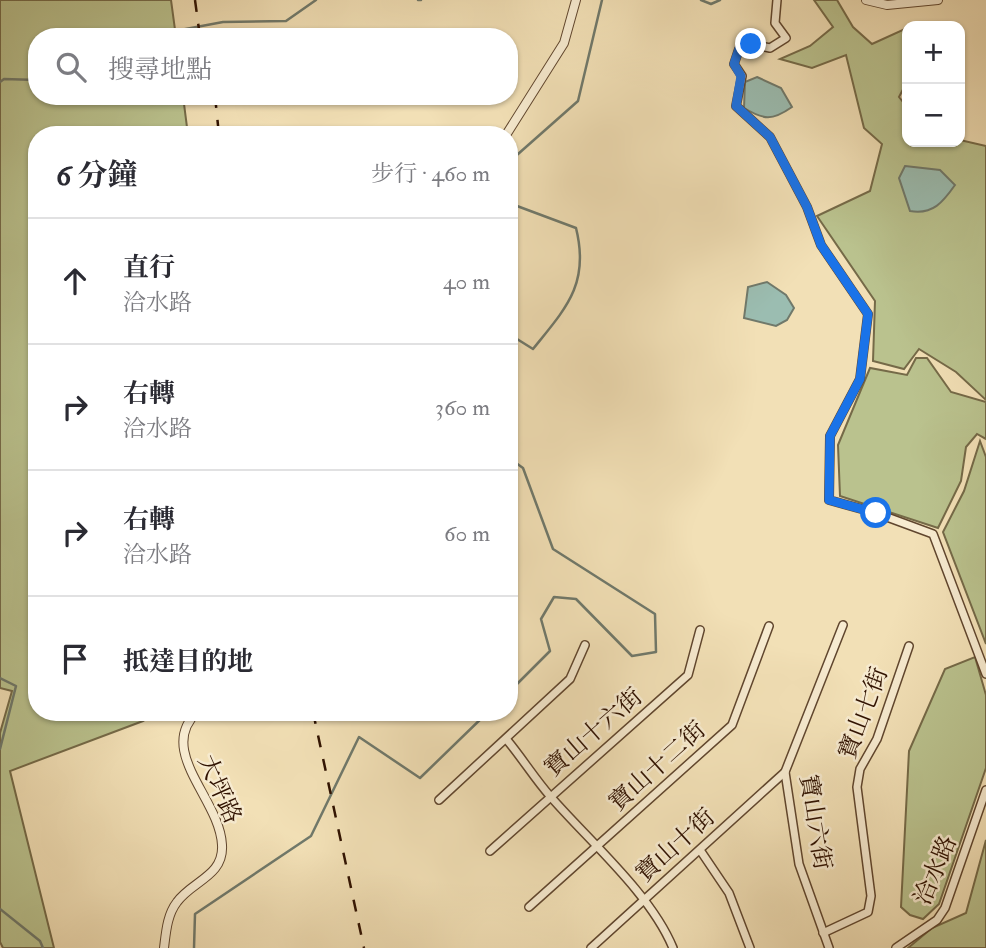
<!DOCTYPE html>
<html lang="zh-TW">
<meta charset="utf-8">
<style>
:root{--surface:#fff;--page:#f2f2f3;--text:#2b2b33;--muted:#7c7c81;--line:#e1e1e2}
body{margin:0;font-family:"IM FELL Double Pica","Noto Serif TC",serif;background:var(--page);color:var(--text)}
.controls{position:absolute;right:21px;top:21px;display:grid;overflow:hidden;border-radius:14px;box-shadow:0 2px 5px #0004}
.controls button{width:63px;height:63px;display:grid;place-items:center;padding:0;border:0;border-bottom:2px solid var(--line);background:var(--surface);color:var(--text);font:35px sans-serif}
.stop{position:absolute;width:21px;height:21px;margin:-16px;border:5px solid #1a73e8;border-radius:50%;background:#fff}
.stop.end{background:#1a73e8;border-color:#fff;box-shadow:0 2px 7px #0008}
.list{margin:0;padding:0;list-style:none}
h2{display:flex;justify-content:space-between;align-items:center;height:91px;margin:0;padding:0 28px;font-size:30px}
h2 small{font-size:23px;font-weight:400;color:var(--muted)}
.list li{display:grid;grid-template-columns:46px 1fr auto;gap:21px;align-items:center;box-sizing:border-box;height:126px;padding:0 28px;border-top:2px solid var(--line)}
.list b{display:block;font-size:26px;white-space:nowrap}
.list p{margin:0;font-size:23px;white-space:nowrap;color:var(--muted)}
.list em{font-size:23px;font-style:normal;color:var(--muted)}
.icon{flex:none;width:38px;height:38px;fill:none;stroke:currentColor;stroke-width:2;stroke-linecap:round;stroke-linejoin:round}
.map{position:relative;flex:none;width:986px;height:948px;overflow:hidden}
.search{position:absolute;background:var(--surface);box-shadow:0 2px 5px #0004;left:28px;top:28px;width:490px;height:77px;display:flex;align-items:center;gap:18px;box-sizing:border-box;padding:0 24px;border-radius:28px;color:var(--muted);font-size:26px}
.panel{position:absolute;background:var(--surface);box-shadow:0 2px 5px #0004;left:28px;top:126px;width:490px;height:595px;border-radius:28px}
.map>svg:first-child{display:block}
</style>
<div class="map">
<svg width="986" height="948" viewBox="0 0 986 948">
<rect width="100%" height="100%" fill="#f2e0b6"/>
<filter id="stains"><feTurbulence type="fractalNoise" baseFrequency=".00286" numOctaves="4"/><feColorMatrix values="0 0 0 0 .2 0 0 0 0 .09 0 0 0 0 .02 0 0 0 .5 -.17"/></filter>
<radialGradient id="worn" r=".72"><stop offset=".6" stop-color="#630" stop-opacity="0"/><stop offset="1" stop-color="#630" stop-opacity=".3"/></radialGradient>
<g fill="#bac28e" stroke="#756a48" stroke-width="2">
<path d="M0 0H171L176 37H37V96H183L188 135H37V712H157L143 721 10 771 54 948H3L0 942V733L12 691 0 688Z"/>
<path d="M814 0H837L853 27 872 44 907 28V82L899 97 907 107V142L960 140 986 146V400L956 372 919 349 904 369 873 361 875 301 817 216 870 191 882 144 864 128 846 55 812 68 780 59 810 46 833 27Z"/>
<path d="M916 358H927L951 392 986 402V439L977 434 966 447 961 481 938 528 840 496 838 445 870 368 907 375Z"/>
<path d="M980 441 986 457V644L943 532 964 491Z"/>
<path d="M975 657 986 695V768L939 904 923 919 910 915 901 907 909 751 945 669Z"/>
<path d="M986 840V948H908L932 928 966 913Z"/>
</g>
<g fill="#9bbdb1" stroke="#70796b" stroke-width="2">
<path d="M757 77 781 88 792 107C772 121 764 120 744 108L745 82Z"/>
<path d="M905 166 940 170 955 185C943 202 933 215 910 211L899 178Z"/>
<path d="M767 282 786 295 794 308 787 320 776 326 744 318 748 287Z"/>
</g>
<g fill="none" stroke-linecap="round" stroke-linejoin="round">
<g stroke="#70796b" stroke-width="2.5">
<path d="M418 0H421"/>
<path d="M701 0 711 4 720 0"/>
<path d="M143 37 223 22 286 21 316 0"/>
<path d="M0 82 4 79 37 80"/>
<path d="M509 162 578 101 602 0"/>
<path d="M509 203 576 228C590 284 566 308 533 349L509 334"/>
<path d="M509 458 523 468 553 549 655 614 656 652 632 656 576 599 554 597 541 619 550 651 509 692"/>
<path d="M0 678 16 686 0 749"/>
<path d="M0 909 40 941 43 948"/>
<path d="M194 948 195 914 311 836 359 737 420 778 488 712"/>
</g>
<g stroke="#60462e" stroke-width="10">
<g id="minor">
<path d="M777 0 775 23 786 38 770 48 751 44 739 49 734 64 742 76 736 106 770 137 807 207 821 245 868 314 860 379 830 436 829 500 876 513 933 534 986 674"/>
<path d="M507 740C522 758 535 779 550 796 589 841 651 894 673 948"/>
<path d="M439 800 570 679 585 645"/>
<path d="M700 850 729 893 750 948"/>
<path d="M490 851 688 675 700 630"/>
<path d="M529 907 732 725 769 626"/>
<path d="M823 933 868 912 871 896 857 787 860 769 877 739 909 646"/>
<path d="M591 948 785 772"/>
<path d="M829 948 799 864 785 772 843 625"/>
<path d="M896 948 937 920 945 908 986 790"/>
</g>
</g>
<g stroke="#60462e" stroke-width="10">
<g id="tertiary">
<path d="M866 0 887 5 938 0"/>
<path d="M506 135 564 43 576 0"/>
<path d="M164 948C166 932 167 915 177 902 192 881 224 876 222 845 220 799 156 751 197 712"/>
</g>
</g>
<use href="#minor" stroke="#f7ebd0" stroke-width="7"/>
<use href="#tertiary" stroke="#f7ebd0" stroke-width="8"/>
<g stroke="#301201" stroke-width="2.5" stroke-dasharray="12 12" stroke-linecap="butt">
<path d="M195 0 200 37"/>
<path d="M215 96 219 135"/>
<path d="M313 712 364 948"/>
</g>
</g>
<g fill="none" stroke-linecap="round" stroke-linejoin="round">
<path stroke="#1a73e8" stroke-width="9" d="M751 44 739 49 734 64 741 76 736 106 770 137 807 207 821 245 868 314 860 379 830 436 829 500 876 513"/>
</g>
<g text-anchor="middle" stroke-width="5" stroke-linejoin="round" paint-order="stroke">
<g font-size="24" fill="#301201" stroke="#f7ebd0">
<text transform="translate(863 713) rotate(-69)" y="8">寶山七街</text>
<text transform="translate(593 732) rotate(-41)" y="8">寶山十六街</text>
<text transform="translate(657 766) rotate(-42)" y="8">寶山十二街</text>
<text transform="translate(220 789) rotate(66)" y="8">大坪路</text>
<text transform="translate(816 822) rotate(81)" y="8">寶山六街</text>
<text transform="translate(675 845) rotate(-42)" y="8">寶山十街</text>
<text transform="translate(935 870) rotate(-67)" y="8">洽水路</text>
</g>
</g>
<rect width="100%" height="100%" filter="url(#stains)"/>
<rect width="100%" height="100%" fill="url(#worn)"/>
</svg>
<div class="controls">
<button>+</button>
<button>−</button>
</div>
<div class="stop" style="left:876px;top:513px"></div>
<div class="stop end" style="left:751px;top:44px"></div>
<div class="search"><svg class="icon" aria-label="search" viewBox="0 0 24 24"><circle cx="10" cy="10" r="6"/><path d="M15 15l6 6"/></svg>搜尋地點</div>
<section class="panel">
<h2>6 分鐘<small>步行 · 460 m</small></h2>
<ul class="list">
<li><svg class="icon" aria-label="ahead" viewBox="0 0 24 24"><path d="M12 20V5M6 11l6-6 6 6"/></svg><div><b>直行</b><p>洽水路</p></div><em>40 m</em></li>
<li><svg class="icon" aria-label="right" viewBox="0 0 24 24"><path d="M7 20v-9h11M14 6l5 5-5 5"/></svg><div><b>右轉</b><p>洽水路</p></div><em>360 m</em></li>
<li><svg class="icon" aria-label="right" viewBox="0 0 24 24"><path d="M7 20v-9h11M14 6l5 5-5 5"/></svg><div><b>右轉</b><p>洽水路</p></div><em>60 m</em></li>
<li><svg class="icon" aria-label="arrive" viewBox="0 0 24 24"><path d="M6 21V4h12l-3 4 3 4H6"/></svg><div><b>抵達目的地</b></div></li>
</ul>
</section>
</div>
